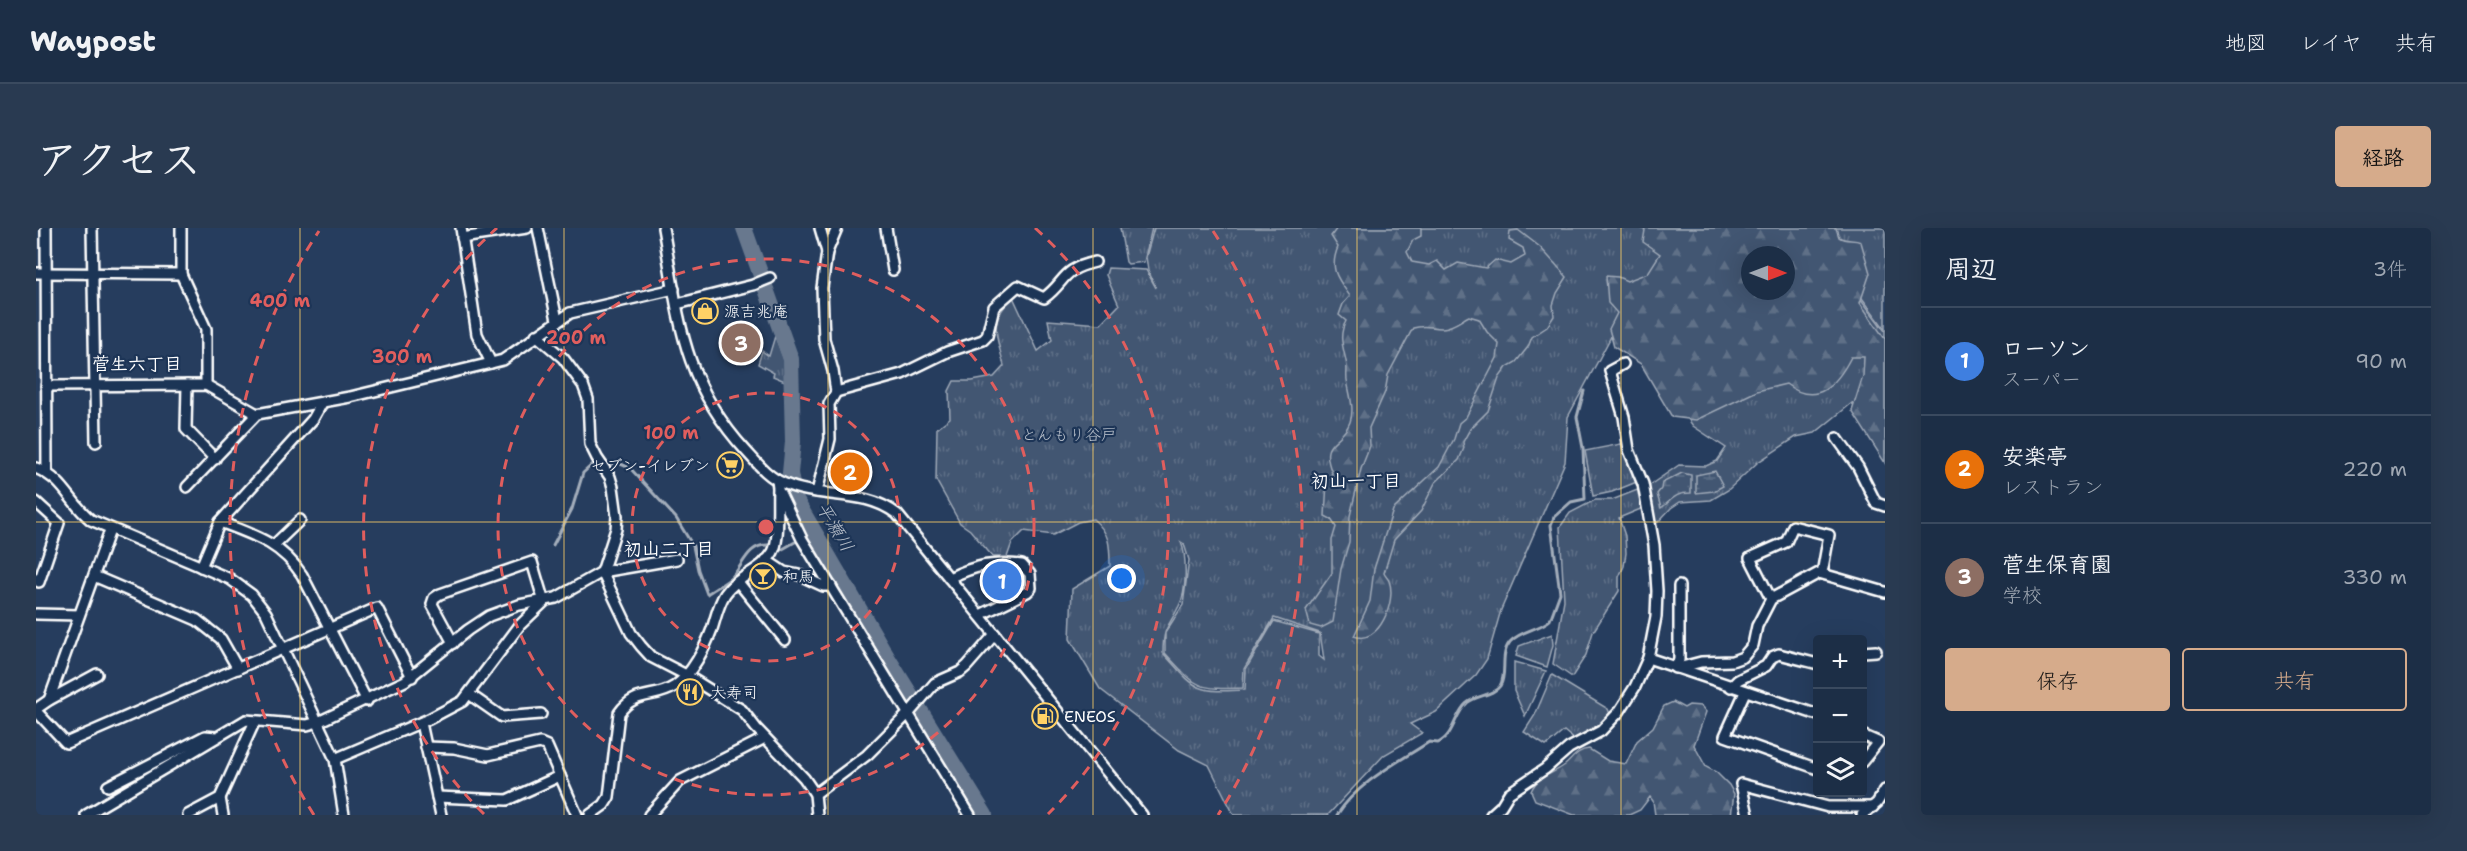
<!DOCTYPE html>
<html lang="ja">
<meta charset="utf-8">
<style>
:root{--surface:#1c2e46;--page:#293a51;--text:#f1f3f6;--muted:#a0a8b3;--line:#3a4a5f;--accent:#d6ab8b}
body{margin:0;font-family:"Shantell Sans","Klee One",sans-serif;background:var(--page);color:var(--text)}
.controls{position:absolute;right:18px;bottom:18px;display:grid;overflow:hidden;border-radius:6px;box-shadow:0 6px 24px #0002}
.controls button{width:54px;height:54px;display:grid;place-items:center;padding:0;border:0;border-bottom:2px solid var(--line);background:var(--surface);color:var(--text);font:30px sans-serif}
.compass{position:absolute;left:1705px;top:18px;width:54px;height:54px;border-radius:50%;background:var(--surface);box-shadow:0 6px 24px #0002;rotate:90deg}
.you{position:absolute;left:1086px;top:351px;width:21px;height:21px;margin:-15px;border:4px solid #fff;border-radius:50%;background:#1a73e8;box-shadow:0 0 0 9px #1a73e833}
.badge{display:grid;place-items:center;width:39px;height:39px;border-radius:50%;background:var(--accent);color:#fff;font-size:20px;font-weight:700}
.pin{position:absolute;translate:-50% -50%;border:3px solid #fff;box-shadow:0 2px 6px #0006}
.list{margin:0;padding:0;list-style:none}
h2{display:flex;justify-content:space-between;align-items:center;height:78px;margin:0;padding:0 24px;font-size:26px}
h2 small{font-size:20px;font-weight:400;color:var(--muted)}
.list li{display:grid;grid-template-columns:39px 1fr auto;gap:18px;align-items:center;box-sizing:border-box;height:108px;padding:0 24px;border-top:2px solid var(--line)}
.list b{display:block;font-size:22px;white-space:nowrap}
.list p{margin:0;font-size:20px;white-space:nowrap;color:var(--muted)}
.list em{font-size:20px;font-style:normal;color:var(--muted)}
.actions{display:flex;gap:12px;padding:18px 24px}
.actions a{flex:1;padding:14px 0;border:2px solid var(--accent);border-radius:6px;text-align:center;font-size:21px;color:var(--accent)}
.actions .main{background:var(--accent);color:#111}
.icon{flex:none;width:33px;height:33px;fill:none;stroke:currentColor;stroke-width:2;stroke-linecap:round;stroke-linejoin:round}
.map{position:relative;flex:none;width:1849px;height:587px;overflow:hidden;border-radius:6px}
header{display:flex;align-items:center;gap:36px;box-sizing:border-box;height:84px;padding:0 30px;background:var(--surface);border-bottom:2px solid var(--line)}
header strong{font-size:28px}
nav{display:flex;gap:33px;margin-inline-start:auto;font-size:21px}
.intro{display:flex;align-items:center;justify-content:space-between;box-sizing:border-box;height:144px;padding:0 36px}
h1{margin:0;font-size:42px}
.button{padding:15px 27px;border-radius:6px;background:var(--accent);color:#111;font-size:21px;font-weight:700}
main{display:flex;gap:36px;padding:0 36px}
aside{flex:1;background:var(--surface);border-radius:6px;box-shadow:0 6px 24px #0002}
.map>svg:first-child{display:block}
</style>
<header>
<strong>Waypost</strong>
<nav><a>地図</a><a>レイヤ</a><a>共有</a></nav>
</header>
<div class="intro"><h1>アクセス</h1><a class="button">経路</a></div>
<main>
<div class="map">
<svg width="1849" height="587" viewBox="0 0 1849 587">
<defs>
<pattern id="grass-tufts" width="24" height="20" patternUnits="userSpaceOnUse" patternTransform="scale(1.5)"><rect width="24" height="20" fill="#425672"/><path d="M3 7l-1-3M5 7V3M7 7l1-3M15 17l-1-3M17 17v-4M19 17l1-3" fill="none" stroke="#5e6f87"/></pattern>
<pattern id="forest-firs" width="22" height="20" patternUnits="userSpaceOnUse" patternTransform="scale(1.5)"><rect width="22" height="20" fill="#425672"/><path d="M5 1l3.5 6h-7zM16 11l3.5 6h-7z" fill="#5e6f87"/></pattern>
<pattern id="wetland-marsh" width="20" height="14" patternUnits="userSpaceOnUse" patternTransform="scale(1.5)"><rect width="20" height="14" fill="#425672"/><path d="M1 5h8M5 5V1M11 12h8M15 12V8" fill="none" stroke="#5e6f87"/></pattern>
</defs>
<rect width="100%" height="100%" fill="#263d5e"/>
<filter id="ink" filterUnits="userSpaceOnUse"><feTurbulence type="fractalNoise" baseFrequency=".0167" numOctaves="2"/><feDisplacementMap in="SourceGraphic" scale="12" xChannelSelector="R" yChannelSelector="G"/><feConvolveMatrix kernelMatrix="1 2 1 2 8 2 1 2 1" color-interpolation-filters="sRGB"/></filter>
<g filter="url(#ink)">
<g fill="url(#grass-tufts)" stroke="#a0aab8" stroke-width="1.5" fill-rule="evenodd">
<path d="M1084 0H1116L1108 34 1092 36 1090 34Z"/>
<path d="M1118 0H1722L1585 90 1532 189 1529 234 1465 382 1451 431 1440 447 1400 484 1374 496 1386 505 1348 527 1292 587H1198L1173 537 1143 522 1064 461 1034 411 1036 361 1074 338C1074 317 1074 305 1057 291L1042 294 1017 307 988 303 976 315 971 329H957L934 302 924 295 900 252 901 200 914 190 913 163 918 153H936L958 149 968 138C961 107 951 94 977 69L1002 123 1016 112 1012 92 1065 96 1083 77 1070 47 1072 40 1110 42 1120 60 1112 42 1110 29ZM1145 314 1148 316 1153 332 1147 377 1129 405V425C1161 459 1159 462 1207 460L1208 441 1238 390 1284 405 1288 432 1283 428V406L1238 393 1210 441 1209 462C1158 465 1160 461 1127 425 1127 399 1132 400 1143 378 1151 364 1151 329 1145 314Z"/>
<path d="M1783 0H1849V101L1786 16Z"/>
<path d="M1662 11 1784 17 1849 103V224L1816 175 1779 205 1760 209 1722 234 1692 262 1675 272 1644 274 1635 280 1622 294 1618 295 1611 259 1643 237 1670 238 1681 233 1690 220 1657 198 1625 153ZM1714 27H1750V63H1714Z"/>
<path d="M739 108 752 142 751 154 737 148 738 145 722 136 726 123 733 128Z"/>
<path d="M1590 215 1603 253 1576 264 1557 268 1549 223Z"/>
<path d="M1604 261 1607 280 1583 290 1589 308 1590 325 1588 338 1583 349V363L1557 404 1550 427 1536 449 1517 436 1528 372 1524 299 1534 285 1559 272H1576Z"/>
<path d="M1516 406 1517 417 1511 439 1480 428 1483 418Z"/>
<path d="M1478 434 1510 443 1489 488 1478 463Z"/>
<path d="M1516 447 1572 481 1574 486 1561 502 1539 512 1528 503 1510 518 1488 504 1499 487Z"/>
</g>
<g fill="url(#forest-firs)" stroke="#a0aab8" stroke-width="1.5" fill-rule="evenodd">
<path d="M1301 0H1385V8L1377 12 1371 24 1376 34 1393 37 1401 33 1410 42 1422 35 1450 40 1459 32 1475 36 1489 28 1487 20 1473 12 1474 3 1482 2 1504 19 1531 49 1521 65 1517 77 1518 88 1511 99 1496 109 1492 119 1480 134 1471 139 1463 150 1452 183 1434 201 1427 214 1428 220 1423 232 1399 255 1385 283 1358 312 1348 345C1349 348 1352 350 1353 353 1361 372 1343 418 1318 408L1334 373 1338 341 1357 282 1403 239 1418 211 1423 195 1430 189 1461 130 1463 116 1451 104 1443 91 1433 88C1425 92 1416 100 1406 100 1394 100 1390 96 1377 100L1352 147 1349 164 1333 200 1334 218 1325 241 1314 288 1313 314 1305 341 1297 394 1285 400 1274 397 1270 382 1296 345V312L1300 299 1295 291 1289 288 1291 253 1296 245C1282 210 1305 218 1314 194 1319 181 1313 165 1311 152 1310 146 1312 139 1310 133 1307 118 1302 108 1310 93L1303 87 1307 76 1314 68C1301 50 1293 41 1302 19L1295 8Z"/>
<path d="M1604 0H1800L1803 9C1811 14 1817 10 1825 14L1834 45 1824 75 1849 111V235L1816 183 1827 148 1828 129H1815C1801 156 1781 180 1750 156L1721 163 1660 192 1636 189 1605 136 1578 119 1573 101 1581 85 1572 75 1570 48 1582 49 1591 53 1612 45 1624 26 1607 14 1609 2ZM1714 27H1750V63H1714Z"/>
<path d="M1637 474 1648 480 1653 477 1665 478 1670 484 1658 517 1670 539 1680 544 1693 557 1698 566 1695 587H1619L1617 573 1614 569 1604 582 1593 587H1538L1499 572 1495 563C1502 547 1516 547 1529 537 1537 530 1541 522 1553 521L1572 533 1590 536 1601 513 1617 499 1628 478Z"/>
</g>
<g fill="url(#wetland-marsh)" stroke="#a0aab8" stroke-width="1.5">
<path d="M1679 243 1687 258 1678 263 1660 265V247Z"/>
<path d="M1646 245 1655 247V265C1637 265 1637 272 1625 280L1621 266 1625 261 1626 255Z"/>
</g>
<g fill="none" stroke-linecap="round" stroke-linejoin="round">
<g stroke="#a4aebb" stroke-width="3">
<path d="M567 232 573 237 580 234 594 240 640 290 657 318 662 342 671 366C678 361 688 356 695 350 708 337 711 316 733 317"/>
<path d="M771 304 776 301"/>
<path d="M517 317 536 281 547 245 558 235"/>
<path d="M745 322 759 314"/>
<path d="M1301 587C1322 554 1361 535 1393 514L1402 515C1419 507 1418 486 1431 475 1440 467 1457 468 1464 458 1472 445 1463 427 1474 414 1485 402 1503 402 1514 392L1524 365 1515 297 1518 289 1535 274 1549 271 1547 220 1541 189 1548 163"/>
</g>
<path stroke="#67788e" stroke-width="16" d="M708 0 755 131 757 214 754 245 758 269 853 432 949 587"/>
<g stroke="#fff" stroke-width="14">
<g id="minor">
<path d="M10 0 11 245"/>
<path d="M56 0 60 214"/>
<path d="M145 0V46L170 101V157"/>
<path d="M425 0 441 106 455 135"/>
<path d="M502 0 521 92"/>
<path d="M627 0C643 89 645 152 710 223 721 235 732 249 747 255 784 272 827 260 861 286L1106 587"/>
<path d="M784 0 791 24"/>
<path d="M850 0 857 42"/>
<path d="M426 10 491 0"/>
<path d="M0 45 145 46"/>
<path d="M641 76 717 57 734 50"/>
<path d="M500 107 527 130 547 157 552 171 554 216 561 230 574 249 577 259 581 288 580 301 566 344 595 405 605 418 615 429 650 447 706 482 720 500 768 550 779 566 781 587"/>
<path d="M151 157 150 201 179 231"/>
<path d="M10 158 170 157 221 186"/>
<path d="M800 164 866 146 911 124 947 112 951 108 958 79 982 58 1008 70C1031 53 1024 42 1059 34"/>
<path d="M1801 210 1822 239 1840 275 1849 278"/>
<path d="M0 240C30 253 32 273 55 292L194 351 216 367 230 385 299 531 308 587"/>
<path d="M151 259 221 186 314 169 455 135 467 132 534 85 638 61"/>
<path d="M781 264 794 211 793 176 800 164 797 143 788 111 786 60 791 24 801 0"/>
<path d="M744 265 766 311 934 587"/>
<path d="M0 274 23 295 3 354 0 351"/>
<path d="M184 294C218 307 245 315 266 347L331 473"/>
<path d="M238 317 264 292"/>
<path d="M730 332 748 344 763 347 787 358H795"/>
<path d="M165 339 184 294 277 191 286 175"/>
<path d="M58 348 161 392 185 411 202 441"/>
<path d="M913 350C940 337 957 334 986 337L994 346 995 360 991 364 944 387"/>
<path d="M702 354 749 412"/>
<path d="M1735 371 1714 330 1750 314 1757 298 1793 307 1787 340"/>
<path d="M0 386 43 387"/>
<path d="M1826 424 1840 423"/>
<path d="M1612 430 1782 487"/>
<path d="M1639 440 1643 432V358"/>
<path d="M1642 440 1665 434 1696 433 1707 429 1717 417 1721 398 1735 371 1783 345 1849 364"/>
<path d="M1695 459 1702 452 1730 438 1736 429 1743 426 1782 436"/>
<path d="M1709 464 1689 508 1782 541"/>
<path d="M433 466 466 489 505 486"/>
<path d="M13 472 74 302"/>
<path d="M0 481 13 472 61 446"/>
<path d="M0 483 30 515 341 380 376 449"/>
<path d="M385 495 405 587"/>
<path d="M1826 507 1842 514 1826 534"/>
<path d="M390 519 418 520 452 527 504 515 511 518 541 587"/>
<path d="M299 531 393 491 427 473 484 397 508 374 496 334 404 366 398 370 396 376 417 415"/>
<path d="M72 558 169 508 180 509"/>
<path d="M779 566 831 527 874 484 899 455 924 444 931 438 959 406"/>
<path d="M401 569 471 572 524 548"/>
<path d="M184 570 187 587"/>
<path d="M50 587 210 492 271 497 282 494 369 453 432 402 453 388 483 377 520 370 566 344 641 331"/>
<path d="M152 587 184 570 219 493"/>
<path d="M554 587 568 577 573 569 583 485C600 461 618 472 639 458 656 446 669 420 676 401 680 389 682 377 689 366 701 348 726 343 737 324 744 312 741 276 742 260L741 252"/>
<path d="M613 587 644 553 729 510"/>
<path d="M1455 587 1465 578 1473 565 1509 541 1533 520 1565 503 1583 484 1599 459 1612 430 1620 389 1621 363 1618 317 1607 256 1593 222 1588 189 1574 143 1587 136"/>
<path d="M1712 587 1705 556 1792 579H1837"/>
<path d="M1826 587 1841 575 1849 562"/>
</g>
</g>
<use href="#minor" stroke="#1d3557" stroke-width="9"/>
</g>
</g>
<path fill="none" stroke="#ffd166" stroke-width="1.5" stroke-opacity="0.55" d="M264 0V587M528 0V587M792 0V587M1057 0V587M1321 0V587M1585 0V587M0 294H1849"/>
<g fill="none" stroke="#e05e5e" stroke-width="3" stroke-dasharray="10 8">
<circle cx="730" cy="299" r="134"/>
<circle cx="730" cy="299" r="268"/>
<path d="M448 586A402 402 0 0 1 461 0M999 0A402 402 0 0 1 1012 586"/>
<path d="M278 587A536 536 0 0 1 283 3M1177 3A536 536 0 0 1 1182 587"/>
</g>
<defs>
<g id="shop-ring" transform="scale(1.35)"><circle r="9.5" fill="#1d3557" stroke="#ffd166" stroke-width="1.5"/><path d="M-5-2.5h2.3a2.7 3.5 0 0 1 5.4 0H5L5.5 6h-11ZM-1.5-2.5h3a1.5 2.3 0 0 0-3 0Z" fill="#ffd166"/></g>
<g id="supermarket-ring" transform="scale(1.35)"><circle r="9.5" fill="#1d3557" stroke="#ffd166" stroke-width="1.5"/><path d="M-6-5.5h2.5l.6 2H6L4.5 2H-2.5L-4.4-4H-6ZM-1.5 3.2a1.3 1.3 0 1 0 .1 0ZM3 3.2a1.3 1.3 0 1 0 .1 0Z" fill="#ffd166"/></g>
<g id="bar-ring" transform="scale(1.35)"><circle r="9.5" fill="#1d3557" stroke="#ffd166" stroke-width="1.5"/><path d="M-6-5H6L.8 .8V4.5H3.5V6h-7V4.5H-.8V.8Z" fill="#ffd166"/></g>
<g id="restaurant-ring" transform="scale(1.35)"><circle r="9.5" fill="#1d3557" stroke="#ffd166" stroke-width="1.5"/><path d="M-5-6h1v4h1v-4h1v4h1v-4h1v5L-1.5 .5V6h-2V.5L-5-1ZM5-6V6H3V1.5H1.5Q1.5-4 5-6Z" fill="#ffd166"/></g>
<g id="fuel-ring" transform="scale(1.35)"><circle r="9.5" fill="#1d3557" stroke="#ffd166" stroke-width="1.5"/><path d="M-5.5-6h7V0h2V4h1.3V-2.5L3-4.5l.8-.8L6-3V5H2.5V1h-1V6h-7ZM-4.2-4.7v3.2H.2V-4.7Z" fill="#ffd166"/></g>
</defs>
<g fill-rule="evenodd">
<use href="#shop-ring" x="669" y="83"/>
<use href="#supermarket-ring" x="694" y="237"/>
<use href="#bar-ring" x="727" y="348"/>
<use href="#restaurant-ring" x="654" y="464"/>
<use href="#fuel-ring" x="1009" y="488"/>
</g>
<g text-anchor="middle" stroke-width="4.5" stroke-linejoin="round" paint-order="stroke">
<g font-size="16" fill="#fff" stroke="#1d3557" text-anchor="start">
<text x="688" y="89">源吉兆庵</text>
<text x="674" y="243" text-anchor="end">セブン-イレブン</text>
<text x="746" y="354">和馬</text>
<text x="674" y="470">大寿司</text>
<text x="1028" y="494">ENEOS</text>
</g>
<g font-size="16" fill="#bdc4ce" stroke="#1d3557">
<text x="1033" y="212">とんもり谷戸</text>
</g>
<g font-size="18" font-weight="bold" fill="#fff" stroke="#1d3557">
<text x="101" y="142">菅生六丁目</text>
<text x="1320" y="259">初山一丁目</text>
<text x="633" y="327">初山二丁目</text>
</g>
<g font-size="18" font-style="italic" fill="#bbc2cc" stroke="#1d3557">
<text transform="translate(799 299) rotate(59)" y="6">平瀬川</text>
</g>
</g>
<circle cx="730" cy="299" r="9" fill="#e05e5e" stroke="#1d3557" stroke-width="3"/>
<g font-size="18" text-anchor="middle" font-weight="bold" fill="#e05e5e" stroke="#1d3557" stroke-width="4.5" stroke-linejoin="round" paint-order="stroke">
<text x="244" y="79">400 m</text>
<text x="540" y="116">200 m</text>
<text x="366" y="135">300 m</text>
<text x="635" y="211">100 m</text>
</g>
</svg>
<div class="controls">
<button>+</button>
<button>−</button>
<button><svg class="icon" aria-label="layers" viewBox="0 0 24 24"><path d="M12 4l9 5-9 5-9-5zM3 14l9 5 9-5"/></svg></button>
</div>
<svg class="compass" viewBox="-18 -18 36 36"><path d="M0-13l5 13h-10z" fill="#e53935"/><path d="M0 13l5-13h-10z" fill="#a0a8b3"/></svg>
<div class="you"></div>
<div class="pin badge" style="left:966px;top:353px;background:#3f7fe0">1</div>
<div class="pin badge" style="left:814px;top:244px;background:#e8710a">2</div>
<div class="pin badge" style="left:705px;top:115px;background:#8d6e63">3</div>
</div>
<aside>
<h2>周辺<small>3件</small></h2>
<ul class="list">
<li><span class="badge" style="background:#3f7fe0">1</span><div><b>ローソン</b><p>スーパー</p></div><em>90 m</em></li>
<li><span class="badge" style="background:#e8710a">2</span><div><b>安楽亭</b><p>レストラン</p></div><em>220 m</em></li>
<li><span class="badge" style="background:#8d6e63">3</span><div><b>菅生保育園</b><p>学校</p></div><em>330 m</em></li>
</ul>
<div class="actions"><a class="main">保存</a><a>共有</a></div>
</aside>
</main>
